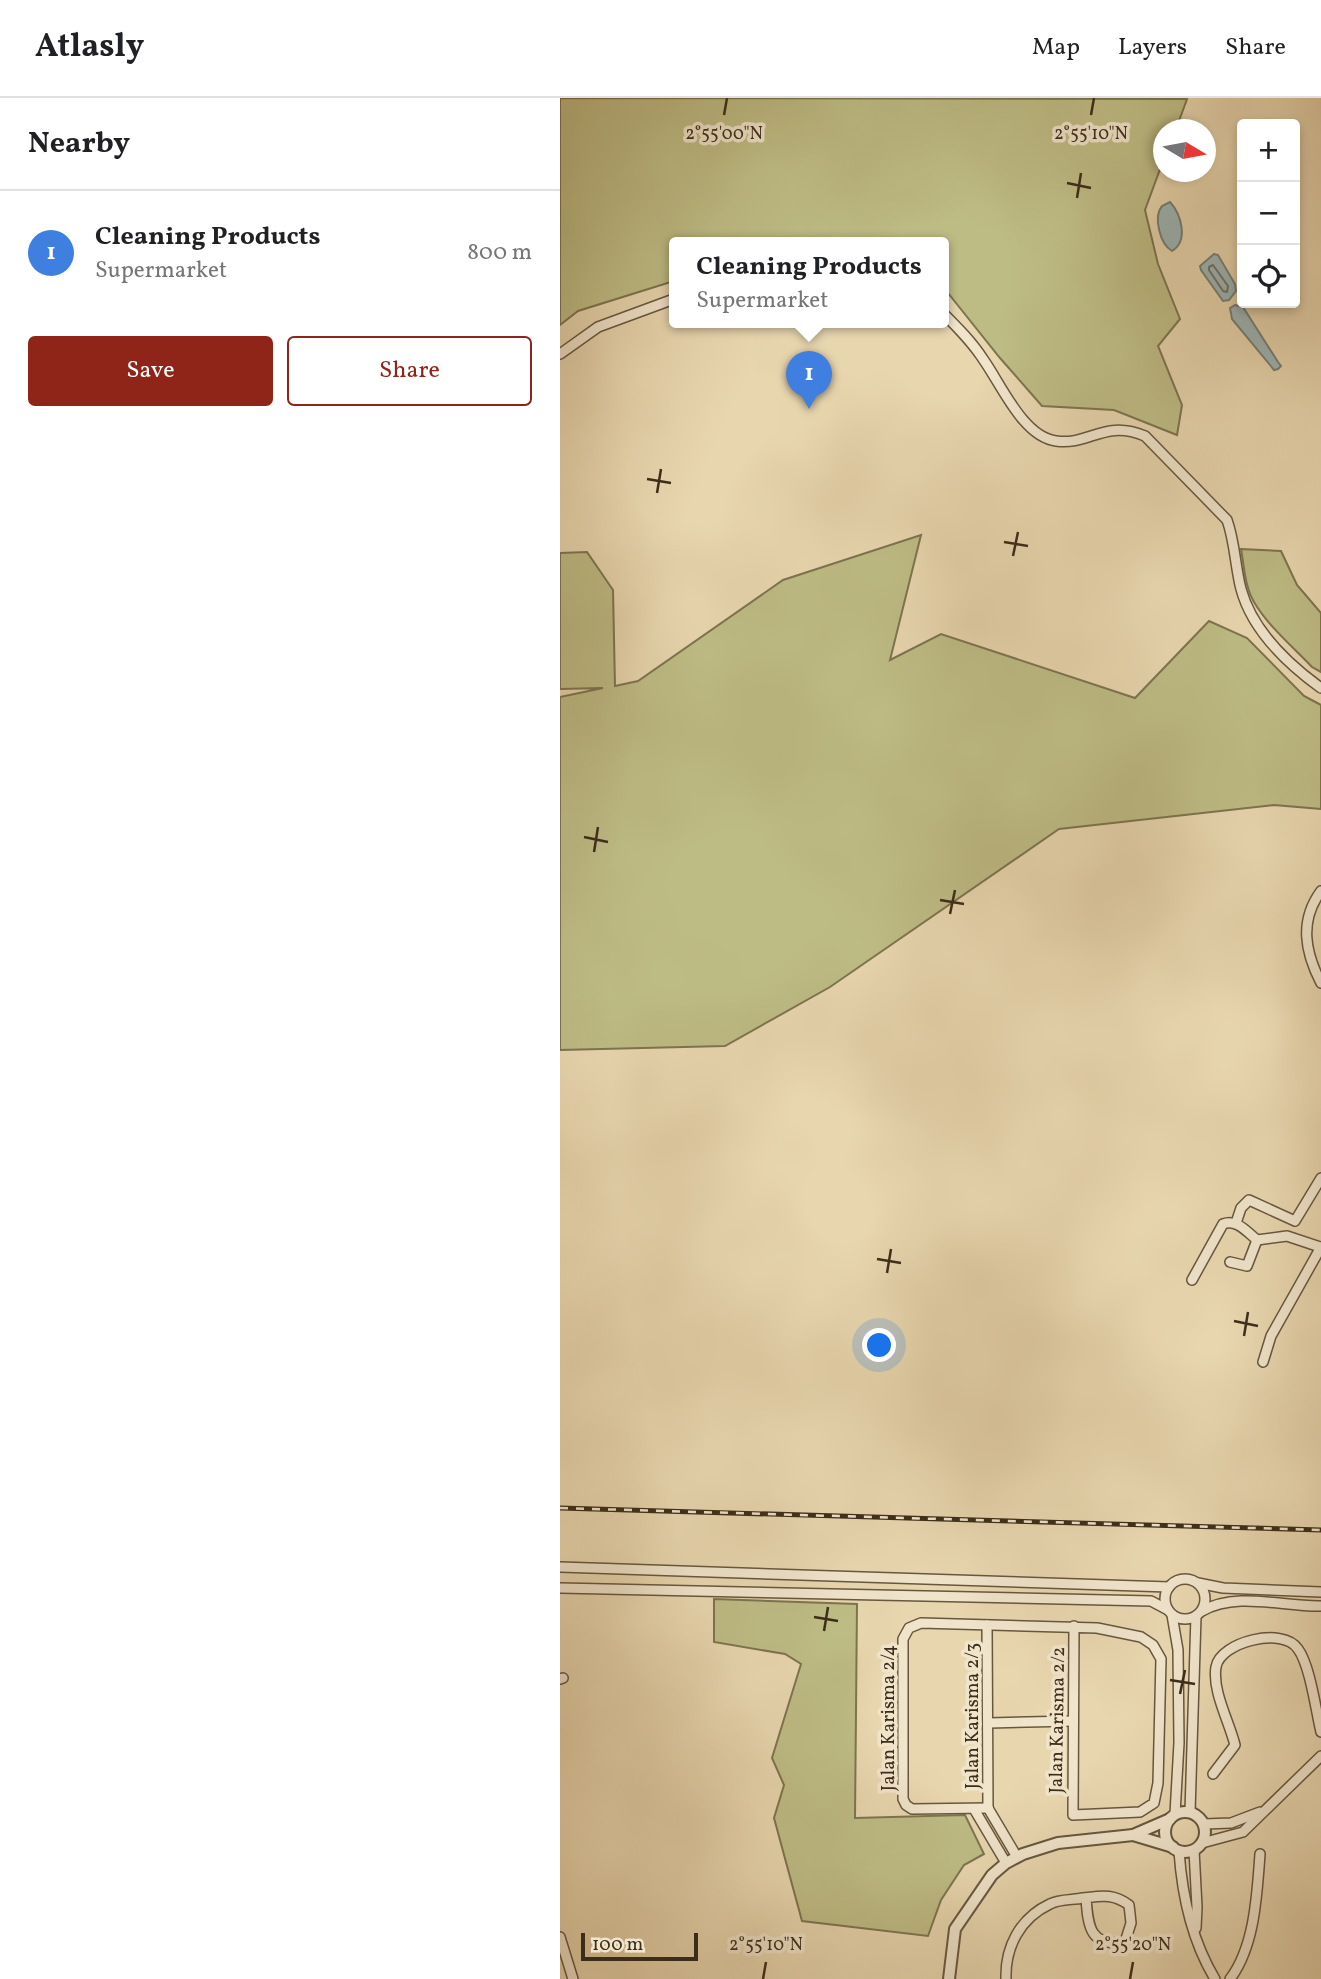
<!DOCTYPE html>
<meta charset="utf-8">
<style>
:root{--surface:#fff;--page:#f2f2f2;--text:#202124;--muted:#757577;--line:#e0e0e0;--accent:#8f2418}
body{margin:0;font-family:Vollkorn,serif;background:var(--page);color:var(--text)}
.controls{position:absolute;right:21px;top:21px;display:grid;overflow:hidden;border-radius:7px;box-shadow:0 4px 10px #0003}
.controls button{width:63px;height:63px;display:grid;place-items:center;padding:0;border:0;border-bottom:2px solid var(--line);background:var(--surface);color:var(--text);font:35px sans-serif}
.compass{position:absolute;left:593px;top:21px;width:63px;height:63px;border-radius:50%;background:var(--surface);box-shadow:0 4px 10px #0003;rotate:100deg}
.scale{position:absolute;left:21px;bottom:18px;width:117px;box-sizing:border-box;padding-left:7px;border:4px solid #3c2d1a;border-top:0;font-size:19px;line-height:24px;white-space:nowrap;color:#3c2d1a;-webkit-text-stroke:5px #f0e4cb;paint-order:stroke}
.you{position:absolute;left:320px;top:1248px;width:24px;height:24px;margin:-18px;border:5px solid #fff;border-radius:50%;background:#1a73e8;box-shadow:0 0 0 10px #1a73e833}
.badge{display:grid;place-items:center;width:46px;height:46px;border-radius:50%;background:var(--accent);color:#fff;font-size:23px;font-weight:700}
.pin{position:absolute;translate:-50% -58px;filter:drop-shadow(0 2px 4px #0008)}
.pin::after{content:'';position:absolute;top:37px;width:24px;height:21px;background:inherit;clip-path:polygon(0 0,100% 0,50% 100%)}
.popup{position:absolute;left:109px;top:139px;width:280px;height:91px;box-sizing:border-box;display:grid;place-content:center;border-radius:7px;background:var(--surface);filter:drop-shadow(0 2px 5px #0005);font-size:23px;white-space:nowrap;color:var(--muted)}
.popup b{font-size:26px;color:var(--text)}
.popup::after{content:'';position:absolute;left:50%;top:100%;margin-left:-14px;border:14px solid transparent;border-top-color:var(--surface)}
.list{margin:0;padding:0;list-style:none}
h2{display:flex;justify-content:space-between;align-items:center;height:91px;margin:0;padding:0 28px;font-size:30px}
h2 small{font-size:23px;font-weight:400;color:var(--muted)}
.list li{display:grid;grid-template-columns:46px 1fr auto;gap:21px;align-items:center;box-sizing:border-box;height:126px;padding:0 28px;border-top:2px solid var(--line)}
.list b{display:block;font-size:26px;white-space:nowrap}
.list p{margin:0;font-size:23px;white-space:nowrap;color:var(--muted)}
.list em{font-size:23px;font-style:normal;color:var(--muted)}
.actions{display:flex;gap:14px;padding:21px 28px}
.actions a{flex:1;padding:16px 0;border:2px solid var(--accent);border-radius:7px;text-align:center;font-size:24px;color:var(--accent)}
.actions .main{background:var(--accent);color:#fff}
.icon{flex:none;width:38px;height:38px;fill:none;stroke:currentColor;stroke-width:2;stroke-linecap:round;stroke-linejoin:round}
.map{position:relative;flex:none;width:761px;height:1881px;overflow:hidden}
header{display:flex;align-items:center;gap:42px;box-sizing:border-box;height:98px;padding:0 35px;background:var(--surface);border-bottom:2px solid var(--line)}
header strong{font-size:33px}
nav{display:flex;gap:38px;margin-inline-start:auto;font-size:24px}
main{display:flex}
aside{flex:1;background:var(--surface)}
.map>svg:first-child{display:block}
</style>
<header>
<strong>Atlasly</strong>
<nav><a>Map</a><a>Layers</a><a>Share</a></nav>
</header>
<main>
<aside>
<h2>Nearby<small></small></h2>
<ul class="list">
<li><span class="badge" style="background:#3f7fe0">1</span><div><b>Cleaning Products</b><p>Supermarket</p></div><em>800 m</em></li>
</ul>
<div class="actions"><a class="main">Save</a><a>Share</a></div>
</aside>
<div class="map">
<svg width="761" height="1881" viewBox="0 0 761 1881">
<rect width="100%" height="100%" fill="#e8d6af"/>
<filter id="stains"><feTurbulence type="fractalNoise" baseFrequency=".00286" numOctaves="4"/><feColorMatrix values="0 0 0 0 .2 0 0 0 0 .09 0 0 0 0 .02 0 0 0 .5 -.17"/></filter>
<radialGradient id="worn" r=".72"><stop offset=".6" stop-color="#630" stop-opacity="0"/><stop offset="1" stop-color="#630" stop-opacity=".3"/></radialGradient>
<g fill="#bebc85" stroke="#7d7450" stroke-width="2">
<path d="M0 0 627 1 616 31 604 32 603 63 585 112 598 166 620 221 598 248 622 307 617 337 554 312 482 308 440 260 384 190V145H114V183L18 213 0 227Z"/>
<path d="M361 437 330 562 381 536 575 600 649 523 687 540 744 598 761 607V711L714 707 499 731 270 889 165 948 0 952V599L43 590 0 591V455L27 454 53 492 55 588 78 583 223 482Z"/>
<path d="M681 451 721 453 737 487 761 515V574L752 569C733 549 708 528 694 504 685 489 684 468 681 451Z"/>
<path d="M154 1501 297 1506 295 1720 405 1717 424 1756 404 1767 381 1802 368 1838 242 1823 214 1720 224 1687 212 1660 241 1566 225 1556 154 1544Z"/>
</g>
<g fill="#9db6b7" stroke="#767f78" stroke-width="2">
<path d="M610 104C621 116 629 143 612 153 600 146 593 119 602 108Z"/>
<path d="M654 156 658 157 675 186 676 193 669 202 663 203 641 172 640 168Z"/>
<path d="M675 207 683 209 718 264 721 268 718 271 714 272 710 267 672 221 670 210Z"/>
</g>
<g fill="none" stroke-linecap="round" stroke-linejoin="round">
<path stroke="#6c7268" stroke-width="2" d="M653 167 668 188 667 194 663 193 649 172V169Z"/>
<g stroke="#67573f" stroke-width="12">
<g id="minor">
<path d="M384 216C398 230 412 244 423 261 441 286 463 339 496 343 529 348 544 321 585 338L667 422C675 444 675 468 681 491 692 532 728 566 761 590"/>
<path d="M0 256 38 229 114 201"/>
<path d="M761 793C739 823 745 854 761 885"/>
<path d="M676 1125 681 1110 689 1102 735 1123 761 1080"/>
<path d="M670 1164 687 1168 697 1142"/>
<path d="M632 1182 663 1126C677 1121 686 1133 697 1142L727 1138 760 1149"/>
<path d="M703 1264 711 1238 761 1149"/>
<path d="M0 1469 609 1489"/>
<circle cx="625" cy="1501" r="20"/>
<path d="M638 1485 663 1490 761 1494"/>
<path d="M0 1490 591 1503 608 1512"/>
<path d="M642 1513C677 1493 723 1509 761 1508"/>
<path d="M612 1517 618 1552 619 1645 615 1716"/>
<path d="M427 1527 428 1710"/>
<path d="M0 1581 3 1580"/>
<path d="M429 1625 513 1623"/>
<path d="M653 1676 675 1647C669 1623 652 1593 656 1569 660 1544 723 1528 738 1551 750 1567 756 1613 761 1634"/>
<path d="M428 1710 352 1711 346 1707 343 1701V1541L349 1530 361 1525 537 1530 581 1539 593 1547 601 1561 598 1685 594 1705 580 1714 513 1717 514 1528"/>
<path d="M428 1710 457 1759"/>
<path d="M414 1711 446 1765"/>
<path d="M630 1714 636 1518"/>
<path d="M644 1726 671 1725 700 1714"/>
<path d="M642 1745 683 1734 761 1658"/>
<path d="M634 1752 637 1809 636 1830"/>
<path d="M619 1753C622 1797 632 1843 655 1881"/>
<path d="M0 1839 13 1881"/>
<path d="M446 1881C445 1849 460 1820 490 1806 499 1801 513 1802 523 1800 541 1798 553 1795 569 1807L571 1825 565 1844C530 1849 528 1829 526 1800"/>
<path d="M670 1881C695 1848 697 1796 700 1756"/>
</g>
</g>
<g stroke="#67573f" stroke-width="14">
<g id="tertiary">
<circle cx="625" cy="1734" r="20"/>
<path d="M573 1737 613 1749"/>
<path d="M389 1881 395 1831 432 1777 446 1765 463 1756 498 1745 573 1737 610 1721"/>
</g>
</g>
<use href="#minor" stroke="#f0e4cb" stroke-width="9"/>
<use href="#tertiary" stroke="#f0e4cb" stroke-width="10"/>
<g stroke="#3c2d1a" stroke-width="5">
<path id="rail" d="M0 1410 761 1432"/>
</g>
<use href="#rail" stroke="#f0e4cb" stroke-width="2.5" stroke-dasharray="8" stroke-linecap="butt"/>
</g>
<path fill="none" stroke="#3c2d1a" stroke-width="2.5" d="M164 17 167 0M531 17 534 0M507 85 531 90M517 100 521 75M87 381 111 385M97 395 101 371M444 444 468 448M453 458 458 434M24 739 48 744M34 754 38 729M380 802 404 806M390 816 395 792M317 1161 341 1165M327 1175 331 1151M674 1223 698 1228M684 1238 688 1214M254 1519 278 1523M264 1533 268 1509M610 1582 635 1586M620 1596 625 1572M203 1881 206 1864M570 1881 573 1864"/>
<g text-anchor="middle" stroke-width="7" stroke-linejoin="round" paint-order="stroke">
<g font-size="19" fill="#3c2d1a" stroke="#f0e4cb">
<text transform="translate(411 1618) rotate(-90)" y="7">Jalan Karisma 2/3</text>
<text transform="translate(327 1620) rotate(-90)" y="7">Jalan Karisma 2/4</text>
<text transform="translate(496 1622) rotate(-89)" y="7">Jalan Karisma 2/2</text>
</g>
</g>
<g font-size="18" text-anchor="middle" fill="#3c2d1a" stroke="#f0e4cb" stroke-width="7" stroke-linejoin="round" paint-order="stroke">
<text x="531" y="41">2°55'10"N</text>
<text x="164" y="41">2°55'00"N</text>
<text x="206" y="1852">2°55'10"N</text>
<text x="573" y="1852">2°55'20"N</text>
</g>
<rect width="100%" height="100%" filter="url(#stains)"/>
<rect width="100%" height="100%" fill="url(#worn)"/>
</svg>
<div class="controls">
<button>+</button>
<button>−</button>
<button><svg class="icon" aria-label="locate" viewBox="0 0 24 24"><circle cx="12" cy="12" r="6"/><path d="M12 2v4M12 18v4M2 12h4M18 12h4"/></svg></button>
</div>
<svg class="compass" viewBox="-18 -18 36 36"><path d="M0-13l5 13h-10z" fill="#e53935"/><path d="M0 13l5-13h-10z" fill="#757577"/></svg>
<div class="scale">100 m</div>
<div class="you"></div>
<div class="pin badge" style="left:249px;top:311px;background:#3f7fe0">1</div>
<div class="popup"><b>Cleaning Products</b>Supermarket</div>
</div>
</main>
